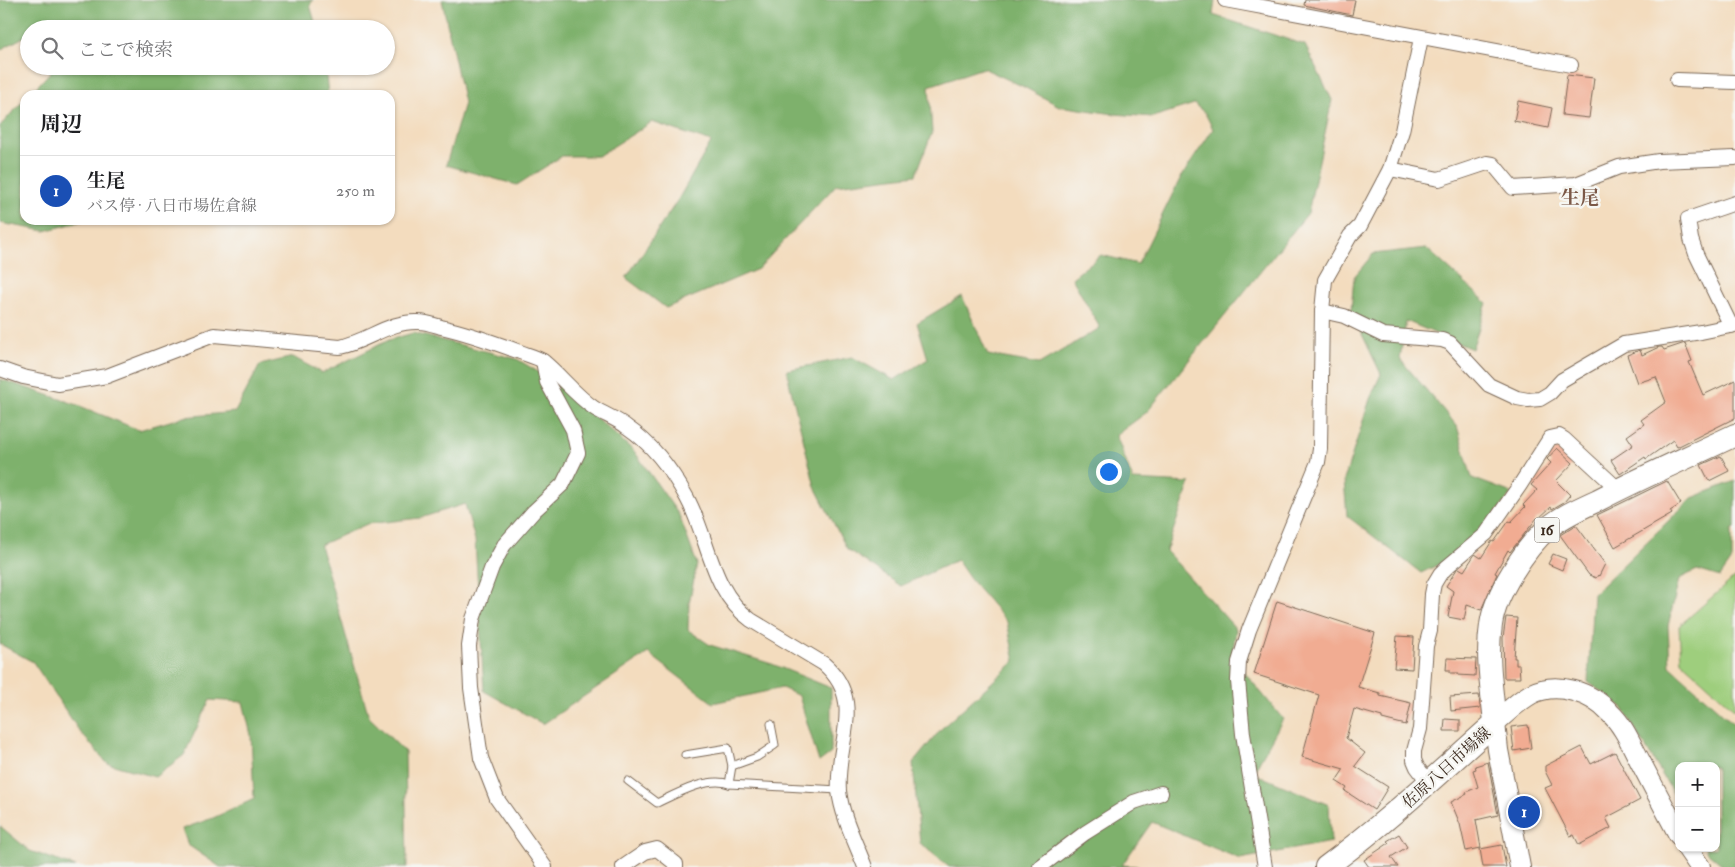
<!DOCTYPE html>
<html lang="ja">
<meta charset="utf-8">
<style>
:root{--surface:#fff;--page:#f6f6f6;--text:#202124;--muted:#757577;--line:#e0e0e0;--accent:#b45309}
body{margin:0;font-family:"IM FELL Double Pica","Noto Serif JP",serif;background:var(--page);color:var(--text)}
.controls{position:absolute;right:15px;bottom:15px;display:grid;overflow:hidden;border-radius:10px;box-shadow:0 1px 4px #0004}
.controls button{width:45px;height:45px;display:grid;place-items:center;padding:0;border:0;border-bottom:1px solid var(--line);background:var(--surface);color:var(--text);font:25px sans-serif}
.you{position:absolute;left:1108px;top:471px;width:18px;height:18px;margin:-12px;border:4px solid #fff;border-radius:50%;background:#1a73e8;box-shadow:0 0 0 8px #1a73e833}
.badge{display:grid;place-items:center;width:32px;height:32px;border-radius:50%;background:var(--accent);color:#fff;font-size:16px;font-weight:700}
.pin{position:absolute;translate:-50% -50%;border:2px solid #fff;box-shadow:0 1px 5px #0006}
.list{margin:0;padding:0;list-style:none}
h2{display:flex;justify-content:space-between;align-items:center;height:65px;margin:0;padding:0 20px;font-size:21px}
h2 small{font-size:16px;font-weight:400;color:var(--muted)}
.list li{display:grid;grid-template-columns:32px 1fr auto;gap:15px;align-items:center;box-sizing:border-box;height:70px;padding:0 20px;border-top:1px solid var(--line)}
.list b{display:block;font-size:19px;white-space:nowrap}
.list p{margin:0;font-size:16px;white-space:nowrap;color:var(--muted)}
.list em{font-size:16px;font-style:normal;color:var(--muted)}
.icon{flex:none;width:28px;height:28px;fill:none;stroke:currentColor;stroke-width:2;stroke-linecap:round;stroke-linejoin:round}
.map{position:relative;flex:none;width:1735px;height:867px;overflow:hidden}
.search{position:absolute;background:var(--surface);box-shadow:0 1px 4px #0004;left:20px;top:20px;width:375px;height:55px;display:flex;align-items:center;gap:12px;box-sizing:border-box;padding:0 18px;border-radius:28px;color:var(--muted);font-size:19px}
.panel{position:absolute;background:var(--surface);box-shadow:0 1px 4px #0004;left:20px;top:90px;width:375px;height:135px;border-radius:15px}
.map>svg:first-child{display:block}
</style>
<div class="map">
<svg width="1735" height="867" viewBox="0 0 1735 867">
<rect width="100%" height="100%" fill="#f6f6f2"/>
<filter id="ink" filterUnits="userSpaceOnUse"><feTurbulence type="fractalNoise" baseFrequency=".02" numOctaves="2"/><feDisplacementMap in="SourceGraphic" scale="10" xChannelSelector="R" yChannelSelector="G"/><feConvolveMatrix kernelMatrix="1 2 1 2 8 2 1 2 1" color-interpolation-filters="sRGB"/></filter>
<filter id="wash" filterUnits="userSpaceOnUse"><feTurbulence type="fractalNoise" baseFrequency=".0096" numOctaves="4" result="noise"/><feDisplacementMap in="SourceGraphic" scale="20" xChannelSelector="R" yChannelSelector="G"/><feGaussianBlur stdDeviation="1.12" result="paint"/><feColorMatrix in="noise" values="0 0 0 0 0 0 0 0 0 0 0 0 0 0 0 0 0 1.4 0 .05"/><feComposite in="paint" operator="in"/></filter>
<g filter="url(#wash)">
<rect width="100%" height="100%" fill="#f3dcbe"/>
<path fill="#9ece7d" stroke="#6c7c4e" d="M1735 577V710L1681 661 1679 626Z"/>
<g fill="#7eb16c" stroke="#5c6e45">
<path d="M0 0H313L310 5 317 29H29V34L0 50Z"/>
<path d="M442 0H1215L1213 15 1305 45 1332 100 1308 213 1147 412 1116 435 1133 480 1190 483 1166 551 1236 629 1232 657 1283 719 1253 773 1329 805 1331 842 1240 859 1152 822 1122 865 1147 867H949L920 843 913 763 942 728 1015 661 1007 622 970 579 957 560 901 586 847 549 815 487 790 386 787 370 852 357 894 380 928 359 917 323 962 296 988 355 1039 364 1100 328 1072 278 1101 255 1138 264 1180 179 1213 129 1205 113 1194 104 1153 117 1114 114 1059 106 1024 87 983 68 929 86 932 132 916 175 836 185 758 269 666 308 626 278 679 198 711 142 652 122 598 156H562L517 185 446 165 464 103Z"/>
<path d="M56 66H325L328 95H29Z"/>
<path d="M25 99V220H85L45 231 0 223V126Z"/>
<path d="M1426 248 1487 303 1472 349 1406 321 1400 359 1457 426 1472 478 1512 493 1466 551 1421 573 1347 516 1344 480 1370 399 1381 374 1351 311 1354 277 1373 254Z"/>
<path d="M413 333 517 359 558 384 634 451 679 515 697 564 689 603 688 630 710 645 772 664 831 688V753L819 762 799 696 782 688 713 703 648 653 543 724 484 691 475 540 465 504 420 518 367 524 320 545 369 717 405 752 407 867H220L188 845 182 829 213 818 254 799 251 735 243 702 210 700 184 755 155 777 107 763 80 732 33 662 0 644V379L75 404 139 430 184 417 235 412 260 365 293 357 322 373 389 340Z"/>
<path d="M1735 481V528L1732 530V560L1720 577 1697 570 1679 579 1668 626 1670 666 1735 725V867H1725L1707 852 1705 848H1716V766H1679V803L1622 707 1588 682 1593 594 1692 498Z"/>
<path d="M0 826 30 851 76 867H0Z"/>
</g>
<g id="blocks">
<g fill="#f1ac92">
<path d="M1305 0H1355L1352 15 1304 5Z"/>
<path d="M1567 75 1594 78 1589 118 1562 115Z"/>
<path d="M1518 101 1552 108 1548 128 1514 121Z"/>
<path d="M1685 343 1692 361 1689 362 1703 395 1735 380V418L1677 447 1673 440 1646 459 1645 457 1620 474 1611 460 1633 445 1627 436 1644 424 1641 420 1666 402 1656 377 1637 383 1627 355 1640 350 1642 355 1659 347H1662L1664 350Z"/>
<path d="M1557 448 1573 463 1556 481 1570 495 1564 502 1552 509 1551 507 1538 519 1537 518 1510 552 1508 550 1495 573 1497 574 1481 610 1467 605 1464 620 1448 617 1453 591 1446 586 1457 569 1459 568 1464 571 1475 554 1481 558 1492 541 1494 542 1509 521 1511 522 1525 507 1523 505 1537 490 1531 485 1551 463 1547 459Z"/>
<path d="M1721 456 1729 471 1709 481 1701 465Z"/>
<path d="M1667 481 1681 504 1670 511 1672 514 1615 547 1597 515Z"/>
<path d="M1576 525 1605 564 1599 576 1598 575 1596 578 1589 575 1560 535Z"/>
<path d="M1553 554 1566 559 1562 570 1548 564Z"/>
<path d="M1277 601 1375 633 1358 687 1380 693V696L1411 703 1406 725 1382 719V717L1354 709 1346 738 1365 753 1355 766 1388 787 1374 810 1345 791 1347 788 1336 781 1344 769 1302 757 1319 695 1254 674Z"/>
<path d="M1506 617 1517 618 1514 658H1516V665H1519L1520 678H1504L1503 638Z"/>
<path d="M1397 636 1414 637 1412 669 1394 668Z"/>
<path d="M1447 658 1476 659 1475 676 1458 675V673H1450V670H1446Z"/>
<path d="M1479 695 1480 708 1451 711 1450 697Z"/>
<path d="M1445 719 1460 720V731H1444Z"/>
<path d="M1528 725 1531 748 1514 751 1511 727Z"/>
<path d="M1582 747 1591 764 1615 752 1640 800 1606 818 1611 828 1579 845 1574 835 1570 836 1545 788 1552 785 1545 771V766Z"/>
<path d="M1488 762 1498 815 1476 820 1481 848 1466 851 1460 824 1451 802 1467 794 1466 792 1478 787 1473 770 1476 769 1475 766Z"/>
<path d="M1399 834 1407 847 1391 857 1398 867H1369L1364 860 1389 843 1387 841Z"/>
<path d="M1502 845 1506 867H1483L1480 849Z"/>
</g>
</g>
</g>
<g filter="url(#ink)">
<use href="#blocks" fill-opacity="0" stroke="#7b6856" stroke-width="1"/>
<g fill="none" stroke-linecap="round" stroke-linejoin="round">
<g stroke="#7b6856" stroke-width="9">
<g id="lane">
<path d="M685 755 728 748 732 766 729 784"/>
<path d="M732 766 757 757 775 745 771 724"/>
<path d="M628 781 657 803C676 794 708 776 729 784L839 790"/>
</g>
</g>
<g stroke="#7b6856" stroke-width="16">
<g id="street">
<path d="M1225 0 1571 65"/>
<path d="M1677 80 1735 82"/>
<path d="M1390 169 1439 179 1487 163 1493 164 1513 188 1576 184 1619 167 1659 161 1735 158"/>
<path d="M1322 311 1344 316 1383 335 1442 340 1450 343 1489 385 1517 398 1528 400 1540 399 1550 393 1562 380 1624 344 1701 332 1735 325"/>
<path d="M1731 326 1696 254 1691 239 1688 219 1735 203"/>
<path d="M543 361 547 382 573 430 578 453 563 484 534 511 504 545 492 567 473 619 469 646 471 688 481 758 497 799 545 867"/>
<path d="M0 369 23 377 58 384 107 376 214 335 340 347C366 342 391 320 419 322 426 322 434 325 441 327 468 333 493 342 520 352 527 355 538 357 544 362 561 376 575 395 594 408 605 415 617 419 627 427 652 444 673 472 687 498 709 538 711 592 751 620L824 664C867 702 835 743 839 791 842 817 856 843 865 867"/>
<path d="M1429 783 1417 767 1414 760V751L1420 729 1426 646 1430 631 1432 594 1434 584 1440 574 1448 566 1486 534 1520 485 1550 438 1559 436 1564 439 1618 489"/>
<path d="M623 867 645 852 657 849 676 864V867"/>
<path d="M1040 867 1085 833 1134 802 1161 793"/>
<path d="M1265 867 1243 734 1238 681 1239 662 1249 630 1318 462 1320 449 1322 311 1325 280 1350 236 1360 226 1390 169 1402 131 1421 38"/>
</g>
</g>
<g stroke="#7b6856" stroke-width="22">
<g id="secondary">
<path d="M1687 848 1700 867"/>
<path d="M1520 867 1498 750 1495 723C1506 713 1517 702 1531 694 1557 681 1591 692 1610 713 1624 726 1631 744 1640 761 1653 786 1666 811 1679 835"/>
</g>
</g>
<g stroke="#7b6856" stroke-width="24">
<path id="primary" d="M1326 867C1386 823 1440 772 1495 723 1492 690 1486 657 1491 625 1495 594 1525 548 1548 528 1562 516 1581 508 1598 500 1642 477 1689 457 1735 435"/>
</g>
<use href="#lane" stroke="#fff" stroke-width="7"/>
<use href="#street" stroke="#fff" stroke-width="14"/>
<use href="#secondary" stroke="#fff" stroke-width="20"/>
<use href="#primary" stroke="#fff" stroke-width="22"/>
</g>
</g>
<g text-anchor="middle" stroke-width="5" stroke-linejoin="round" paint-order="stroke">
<rect fill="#f6f6f2" stroke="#73675e" stroke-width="1" x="1534.5" y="517.5" width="25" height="25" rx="4"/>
<g font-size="15" font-weight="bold" fill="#3b2a1e">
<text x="1547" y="535">16</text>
</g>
<g font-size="16" fill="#3b2a1e" stroke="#f6f6f2">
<text transform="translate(1446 767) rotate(-42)" y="6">佐原八日市場線</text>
</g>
<g font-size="19" font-weight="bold" fill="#7b5847" stroke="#f6f6f2">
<text x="1580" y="204">生尾</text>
</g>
</g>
</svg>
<div class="controls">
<button>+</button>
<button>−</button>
</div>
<div class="you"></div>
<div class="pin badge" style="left:1524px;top:812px;background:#1a4fb4">1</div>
<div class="search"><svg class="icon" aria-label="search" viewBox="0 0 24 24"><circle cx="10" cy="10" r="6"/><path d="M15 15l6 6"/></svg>ここで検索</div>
<section class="panel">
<h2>周辺<small></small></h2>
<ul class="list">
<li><span class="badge" style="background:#1a4fb4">1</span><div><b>生尾</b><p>バス停 · 八日市場佐倉線</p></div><em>250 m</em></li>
</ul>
</section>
</div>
